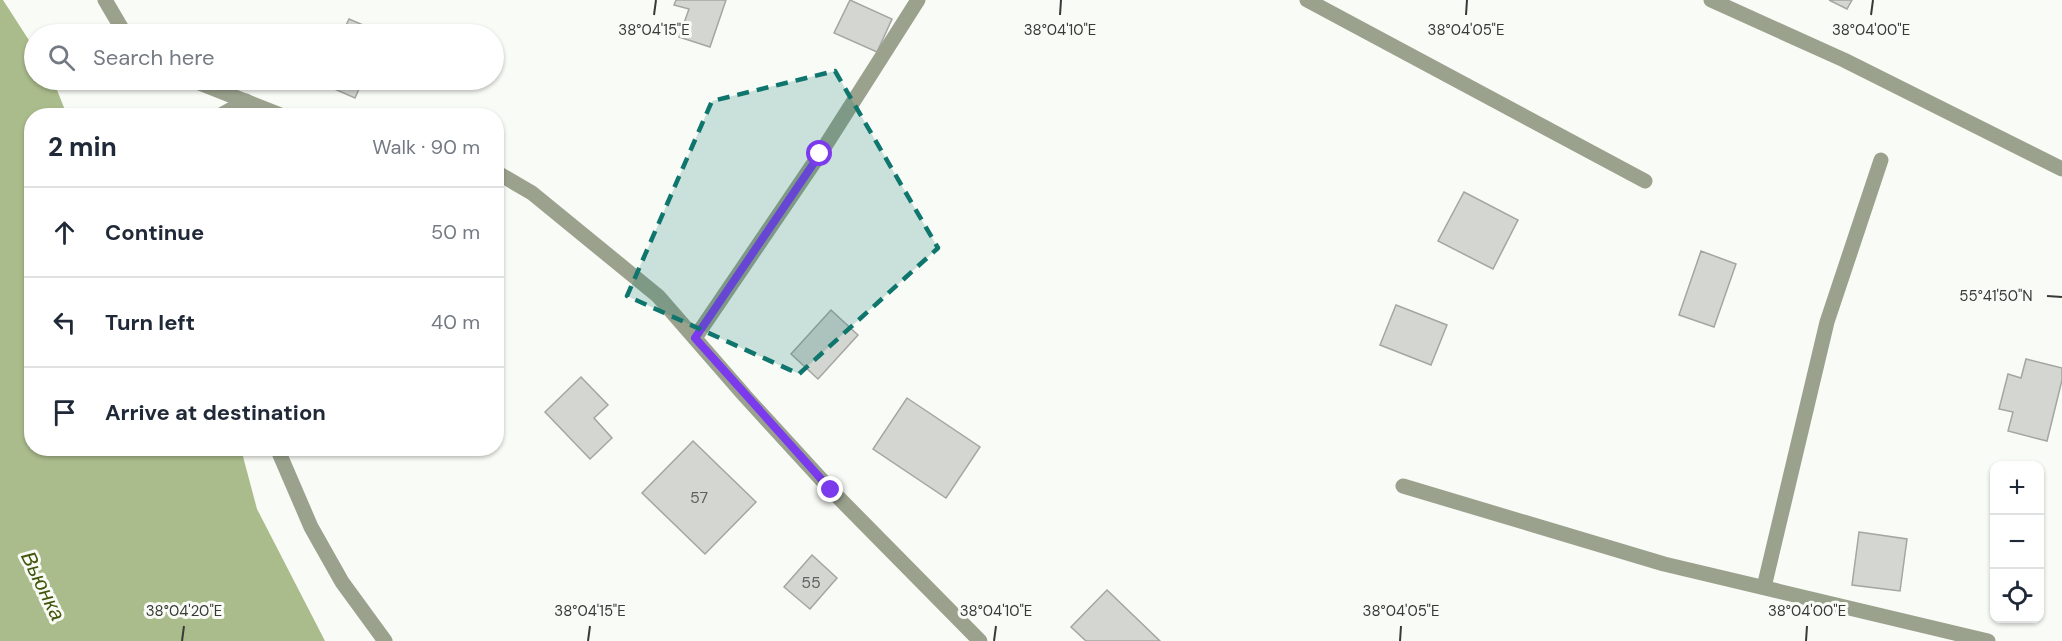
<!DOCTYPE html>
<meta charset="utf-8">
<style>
:root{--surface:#fff;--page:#f2f2f3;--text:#1f2937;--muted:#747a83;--line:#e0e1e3}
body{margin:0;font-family:"DM Sans",sans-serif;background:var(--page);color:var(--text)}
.controls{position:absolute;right:18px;bottom:18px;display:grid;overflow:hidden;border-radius:12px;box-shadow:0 2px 4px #0004}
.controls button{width:54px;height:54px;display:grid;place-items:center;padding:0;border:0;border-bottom:2px solid var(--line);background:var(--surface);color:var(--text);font:30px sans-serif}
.stop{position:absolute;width:18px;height:18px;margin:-14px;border:4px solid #7c3aed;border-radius:50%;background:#fff}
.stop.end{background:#7c3aed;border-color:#fff;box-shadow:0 2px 6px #0008}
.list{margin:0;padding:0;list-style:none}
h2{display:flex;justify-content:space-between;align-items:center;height:78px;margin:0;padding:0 24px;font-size:26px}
h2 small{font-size:20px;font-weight:400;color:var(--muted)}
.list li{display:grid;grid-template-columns:39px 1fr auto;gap:18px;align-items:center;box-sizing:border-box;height:90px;padding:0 24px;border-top:2px solid var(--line)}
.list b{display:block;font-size:22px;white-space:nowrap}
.list em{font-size:20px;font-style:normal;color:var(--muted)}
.icon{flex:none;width:33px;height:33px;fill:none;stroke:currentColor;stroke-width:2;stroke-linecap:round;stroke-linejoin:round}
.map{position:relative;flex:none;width:2062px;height:641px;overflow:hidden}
.search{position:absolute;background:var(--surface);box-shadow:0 2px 4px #0004;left:24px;top:24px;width:480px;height:66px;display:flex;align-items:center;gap:15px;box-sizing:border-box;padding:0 21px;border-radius:33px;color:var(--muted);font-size:22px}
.panel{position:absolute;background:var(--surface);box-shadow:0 2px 4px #0004;left:24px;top:108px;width:480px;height:348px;border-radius:24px}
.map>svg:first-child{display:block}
</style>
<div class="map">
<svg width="2062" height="641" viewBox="0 0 2062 641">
<rect width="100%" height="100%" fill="#f9fbf6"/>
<path fill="#abbc8c" d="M0 0H3L34 48V80H53L67 115 32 116V448L241 449 257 509 325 641H0Z"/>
<g fill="#d4d6d1" stroke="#a4a6a1" stroke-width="1.5">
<path d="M676 0H726L710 47 679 37 689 9 674 5Z"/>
<path d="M850 0 892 19 877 52 834 33Z"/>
<path d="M1829 0H1852L1847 9Z"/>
<path d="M349 19 384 34H342Z"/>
<path d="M322 80H363L355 98 321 83Z"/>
<path d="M1464 192 1518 220 1493 269 1438 241Z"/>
<path d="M1701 251 1736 264 1714 327 1679 315Z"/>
<path d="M1396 305 1447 325 1431 365 1380 345Z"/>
<path d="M831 310 858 335 818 379 791 354Z"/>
<path d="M2026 359 2062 368V380L2047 441 2008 431 2013 412 1999 409 2008 374 2021 378Z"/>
<path d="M581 377 608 405 594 418 612 438 590 459 545 412Z"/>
<path d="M907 398 980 447 946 498 873 449Z"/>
<path d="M693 441 756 502 705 554 642 493Z"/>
<path d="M1859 532 1907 539 1900 591 1852 585Z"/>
<path d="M812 555 837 578 810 609 784 587Z"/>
<path d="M1107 590 1160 641H1086L1071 627Z"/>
</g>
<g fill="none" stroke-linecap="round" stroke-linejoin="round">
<g stroke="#9aa28d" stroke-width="15">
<path d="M105 0 125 34"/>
<path d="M1307 0 1645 181"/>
<path d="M1711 0 1844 60 2062 169"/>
<path d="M192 80 283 116"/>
<path d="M219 116 246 101"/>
<path d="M496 172 532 193 658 296 745 396 831 490 980 641"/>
<path d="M695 338 820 154 918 0"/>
<path d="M277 448 311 527 342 582 385 641"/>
<path d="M1403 486 1664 564 1988 641"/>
<path d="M1764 587 1827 322 1881 160"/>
</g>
</g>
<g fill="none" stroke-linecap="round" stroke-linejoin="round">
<path stroke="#7c3aed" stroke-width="8" d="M820 154 695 338 831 490"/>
</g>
<path fill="#0f766e" fill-opacity="0.2" stroke="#0f766e" stroke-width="4.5" stroke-dasharray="12 8" stroke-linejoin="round" d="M835 71 938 248 799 374 627 296 712 101Z"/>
<path fill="none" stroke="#393a38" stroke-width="2" d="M654 15 656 0M1060 15 1061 0M1466 15 1467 0M1871 15 1873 0M2047 296 2062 297M182 641 184 626M588 641 590 626M994 641 996 626M1400 641 1401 626M1806 641 1807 626"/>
<g text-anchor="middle" stroke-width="6" stroke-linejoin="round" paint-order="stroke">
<g font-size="16" fill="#60615e">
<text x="699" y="503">57</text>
<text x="811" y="588">55</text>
</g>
<g font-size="21" font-style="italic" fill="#42560b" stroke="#f9fbf6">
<text transform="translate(43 586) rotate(64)" y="7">Вьюнка</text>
</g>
</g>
<g font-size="15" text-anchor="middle" fill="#393a38" stroke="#f9fbf6" stroke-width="6" stroke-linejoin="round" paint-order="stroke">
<text x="654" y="35">38°04'15"E</text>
<text x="1060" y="35">38°04'10"E</text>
<text x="1466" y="35">38°04'05"E</text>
<text x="1871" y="35">38°04'00"E</text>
<text x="1996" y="301">55°41'50"N</text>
<text x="184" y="616">38°04'20"E</text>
<text x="590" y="616">38°04'15"E</text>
<text x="996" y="616">38°04'10"E</text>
<text x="1401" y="616">38°04'05"E</text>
<text x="1807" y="616">38°04'00"E</text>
</g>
</svg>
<div class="controls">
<button>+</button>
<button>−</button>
<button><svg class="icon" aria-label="locate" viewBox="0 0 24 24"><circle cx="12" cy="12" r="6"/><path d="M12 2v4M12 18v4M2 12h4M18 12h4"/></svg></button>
</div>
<div class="stop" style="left:820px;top:154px"></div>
<div class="stop end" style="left:831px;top:490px"></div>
<div class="search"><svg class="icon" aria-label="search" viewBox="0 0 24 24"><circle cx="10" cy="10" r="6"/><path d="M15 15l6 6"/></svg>Search here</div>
<section class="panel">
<h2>2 min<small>Walk · 90 m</small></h2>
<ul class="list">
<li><svg class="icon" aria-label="ahead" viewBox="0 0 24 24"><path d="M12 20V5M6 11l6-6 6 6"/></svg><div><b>Continue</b></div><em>50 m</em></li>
<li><svg class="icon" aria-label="left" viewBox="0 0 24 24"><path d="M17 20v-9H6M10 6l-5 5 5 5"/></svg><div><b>Turn left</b></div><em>40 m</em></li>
<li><svg class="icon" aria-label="arrive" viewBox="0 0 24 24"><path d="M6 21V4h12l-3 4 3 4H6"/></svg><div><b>Arrive at destination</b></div></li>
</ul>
</section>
</div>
